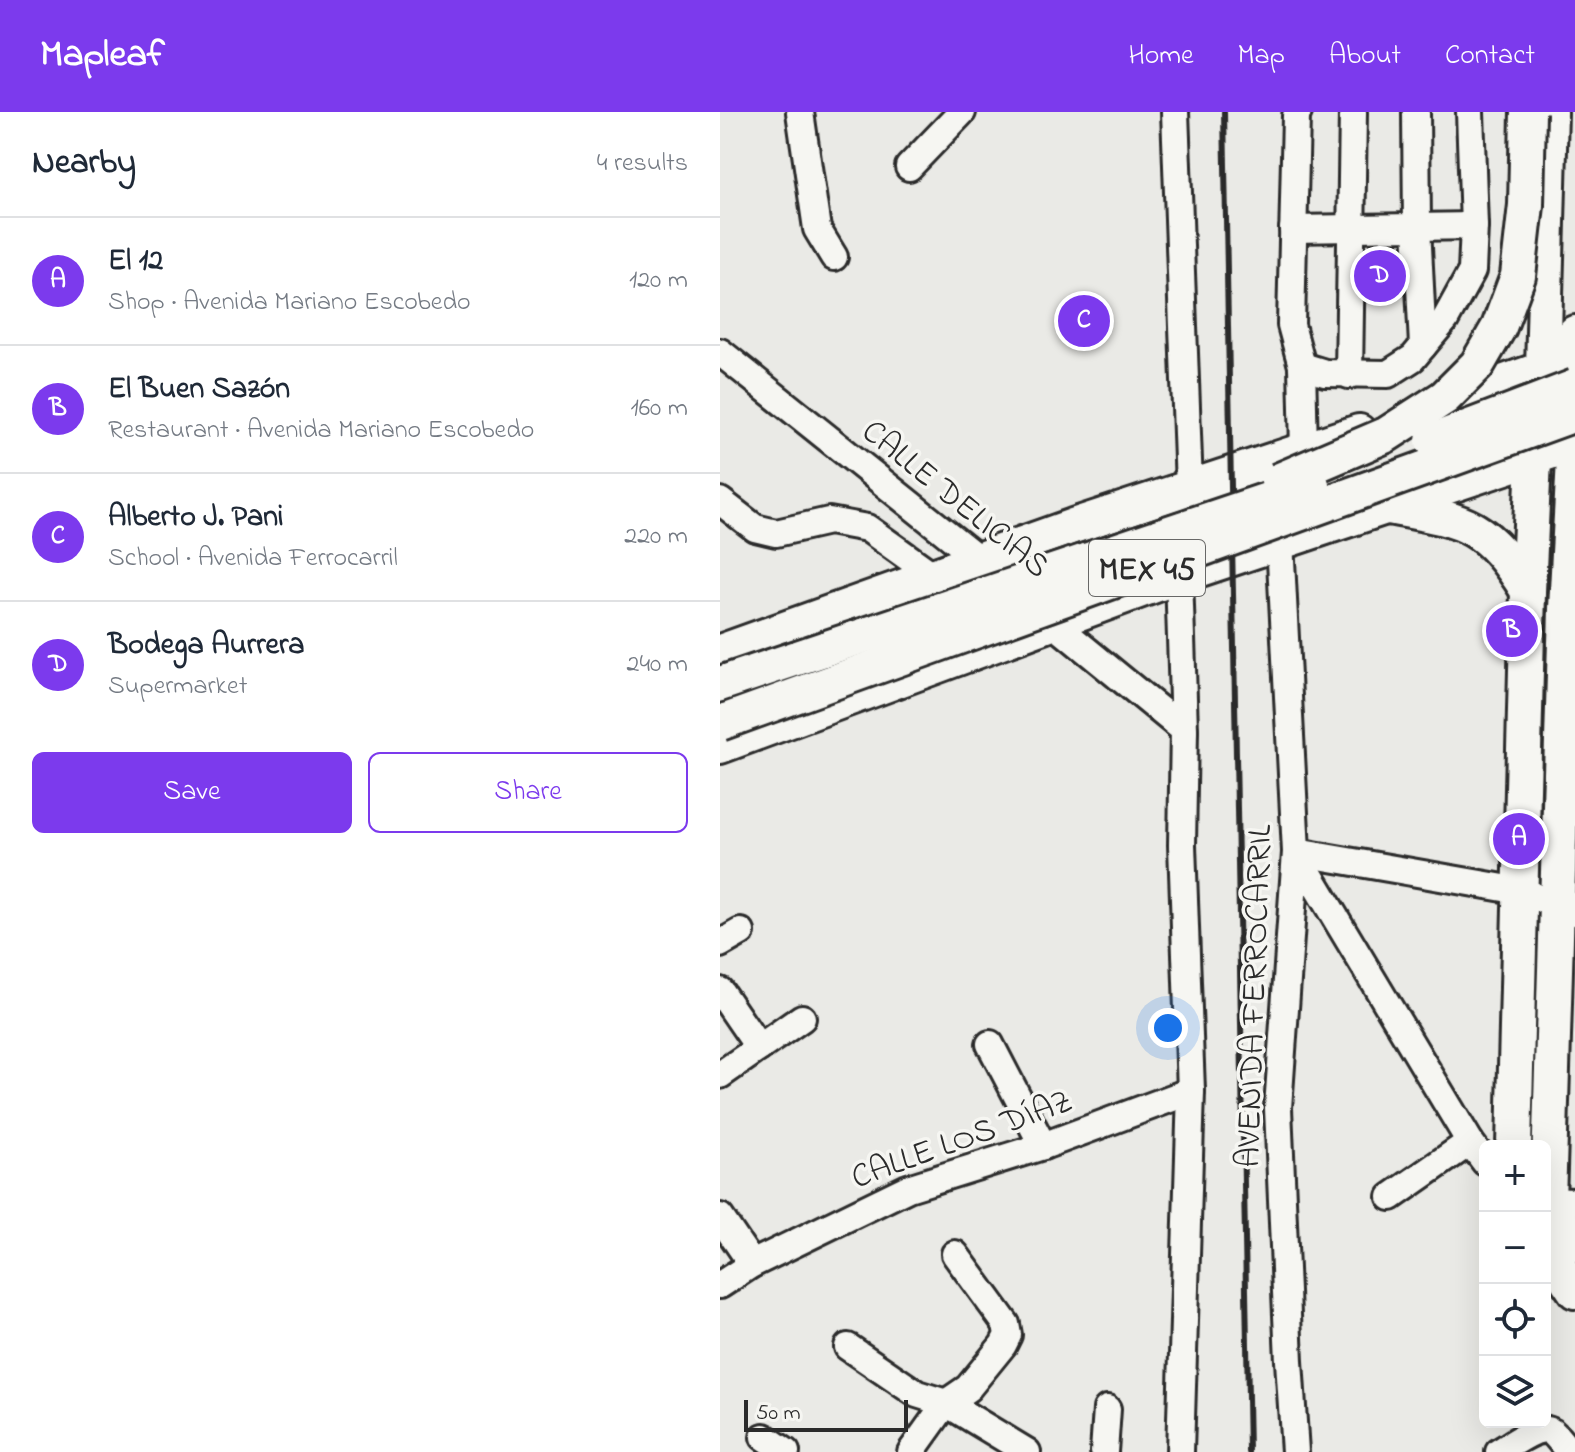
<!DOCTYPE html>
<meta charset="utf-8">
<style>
:root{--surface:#fff;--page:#f2f2f3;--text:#1f2937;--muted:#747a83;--line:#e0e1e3;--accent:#7c3aed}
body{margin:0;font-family:"Indie Flower",sans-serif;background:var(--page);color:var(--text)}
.controls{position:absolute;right:24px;bottom:24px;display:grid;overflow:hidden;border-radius:12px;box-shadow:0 8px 32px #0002}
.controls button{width:72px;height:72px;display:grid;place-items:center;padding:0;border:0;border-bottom:2px solid var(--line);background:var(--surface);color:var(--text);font:40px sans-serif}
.scale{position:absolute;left:24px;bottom:20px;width:164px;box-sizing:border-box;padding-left:8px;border:4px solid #2b2b2b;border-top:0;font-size:22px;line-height:28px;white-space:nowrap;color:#2b2b2b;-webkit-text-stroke:6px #f6f6f2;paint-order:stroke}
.you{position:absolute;left:448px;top:916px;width:28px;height:28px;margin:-20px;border:6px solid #fff;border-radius:50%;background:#1a73e8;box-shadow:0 0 0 12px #1a73e833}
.badge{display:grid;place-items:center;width:52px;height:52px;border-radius:50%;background:var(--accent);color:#fff;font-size:26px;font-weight:700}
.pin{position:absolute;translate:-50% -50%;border:4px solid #fff;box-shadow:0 2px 8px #0006}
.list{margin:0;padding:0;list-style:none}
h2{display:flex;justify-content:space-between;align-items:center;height:104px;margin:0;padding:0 32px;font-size:34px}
h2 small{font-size:26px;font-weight:400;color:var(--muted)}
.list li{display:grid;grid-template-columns:52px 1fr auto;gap:24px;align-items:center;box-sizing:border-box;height:128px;padding:0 32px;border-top:2px solid var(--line)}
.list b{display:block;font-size:30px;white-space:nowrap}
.list p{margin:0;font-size:26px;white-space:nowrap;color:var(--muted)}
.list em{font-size:26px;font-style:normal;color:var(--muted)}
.actions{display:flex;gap:16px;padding:24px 32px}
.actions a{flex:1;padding:18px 0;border:2px solid var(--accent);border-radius:12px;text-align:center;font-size:28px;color:var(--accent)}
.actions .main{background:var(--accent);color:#fff}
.icon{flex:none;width:44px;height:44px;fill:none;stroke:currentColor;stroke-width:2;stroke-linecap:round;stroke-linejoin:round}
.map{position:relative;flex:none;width:855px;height:1340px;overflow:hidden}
header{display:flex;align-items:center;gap:48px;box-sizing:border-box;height:112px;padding:0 40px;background:var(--accent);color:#fff}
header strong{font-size:38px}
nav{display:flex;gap:44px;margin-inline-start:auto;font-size:28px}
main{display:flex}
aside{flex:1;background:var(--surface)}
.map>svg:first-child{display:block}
</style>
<header>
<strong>Mapleaf</strong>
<nav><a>Home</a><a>Map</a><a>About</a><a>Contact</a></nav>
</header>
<main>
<aside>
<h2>Nearby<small>4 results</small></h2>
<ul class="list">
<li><span class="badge">A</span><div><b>El 12</b><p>Shop · Avenida Mariano Escobedo</p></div><em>120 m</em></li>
<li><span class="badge">B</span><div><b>El Buen Sazón</b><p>Restaurant · Avenida Mariano Escobedo</p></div><em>160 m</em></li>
<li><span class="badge">C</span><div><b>Alberto J. Pani</b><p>School · Avenida Ferrocarril</p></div><em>220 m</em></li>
<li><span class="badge">D</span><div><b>Bodega Aurrera</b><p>Supermarket</p></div><em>240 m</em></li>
</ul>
<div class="actions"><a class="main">Save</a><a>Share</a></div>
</aside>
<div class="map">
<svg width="855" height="1340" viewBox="0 0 855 1340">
<rect width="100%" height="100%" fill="#eaeae6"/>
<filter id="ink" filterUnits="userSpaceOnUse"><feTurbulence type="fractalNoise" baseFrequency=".0125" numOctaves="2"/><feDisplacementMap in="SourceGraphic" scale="16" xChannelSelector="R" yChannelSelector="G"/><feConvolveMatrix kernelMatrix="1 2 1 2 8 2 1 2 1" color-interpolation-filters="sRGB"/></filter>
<g filter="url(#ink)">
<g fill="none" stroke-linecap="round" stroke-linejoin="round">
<g stroke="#2b2b2b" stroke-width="32">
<g id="minor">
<path d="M80 0 97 117 114 145"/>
<path d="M455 0 469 375"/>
<path d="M578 0 576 4 571 213 582 254 584 338"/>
<path d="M696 0 697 115 703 234"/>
<path d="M189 55 242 0"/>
<path d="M573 117 754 114"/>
<path d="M0 240 271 457"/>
<path d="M582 254 605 261 668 262 693 246 725 208 752 159 754 114 750 0"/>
<path d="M629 263 633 0"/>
<path d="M0 389 35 416 56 421 109 409 147 416 214 464"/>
<path d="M560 429 576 740 558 996 569 1249 575 1340"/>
<path d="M459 464 464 618 462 733 471 979 460 1340"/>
<path d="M321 501 464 618"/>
<path d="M576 740 750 1030 765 1050"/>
<path d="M576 740 801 779 855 800"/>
<path d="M0 832 21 820"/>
<path d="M0 879 39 936"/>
<path d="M270 932 323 1034"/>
<path d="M0 963 82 906"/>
<path d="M671 1085 750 1030"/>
<path d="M825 1089 855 1090"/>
<path d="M0 1105 32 1152"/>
<path d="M0 1173 32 1152 188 1076 323 1034 471 979"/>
<path d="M128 1235 197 1282 226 1291 307 1340"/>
<path d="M44 1325 66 1340"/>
<path d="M191 1340 226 1291 248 1276 283 1233 288 1223 286 1212 235 1142"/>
<path d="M384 1340 387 1297"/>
<path d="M779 1340C792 1333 818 1311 832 1320 838 1325 844 1334 849 1340"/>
</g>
</g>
<g stroke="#2b2b2b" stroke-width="40">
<g id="major">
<path d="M855 221V329L846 497 828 1089 855 1132"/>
<path d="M708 297 839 251"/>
<path d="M668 395C746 409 764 409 808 479"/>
<path d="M0 540 353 414 639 320"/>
<path d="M0 634 459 464 833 339"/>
<path d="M794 1034 808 479 814 347 823 257 830 0"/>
<path d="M825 1135 855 1179"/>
</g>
</g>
<use href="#minor" stroke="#f6f6f2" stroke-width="26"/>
<use href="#major" stroke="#f6f6f2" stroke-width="34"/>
<path stroke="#2b2b2b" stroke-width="6" d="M504 0 529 1340"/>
<g stroke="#2b2b2b" stroke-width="40" stroke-linecap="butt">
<g id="major-bridge">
<path d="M713 329 855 275"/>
<path d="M558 369 666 323 725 285 757 253 779 215 798 164 806 93 808 0"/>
<path d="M0 572 592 373"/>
<path d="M0 611 855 302"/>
</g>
</g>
<use href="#major-bridge" stroke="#f6f6f2" stroke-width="34"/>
</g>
</g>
<g text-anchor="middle" stroke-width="7" stroke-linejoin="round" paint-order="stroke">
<rect fill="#f6f6f2" stroke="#686867" stroke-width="2" x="369" y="428" width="116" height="56" rx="6"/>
<g font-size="32" font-weight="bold" fill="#2b2b2b">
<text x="427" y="467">MEX 45</text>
</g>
<g font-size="34" fill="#2b2b2b" stroke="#f6f6f2">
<text transform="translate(237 385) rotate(39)" y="12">CALLE DELICIAS</text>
<text transform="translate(532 884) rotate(-88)" y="12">AVENIDA FERROCARRIL</text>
<text transform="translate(241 1025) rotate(-20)" y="12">CALLE LOS DÍAZ</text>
</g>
</g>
</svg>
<div class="controls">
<button>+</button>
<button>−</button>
<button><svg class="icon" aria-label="locate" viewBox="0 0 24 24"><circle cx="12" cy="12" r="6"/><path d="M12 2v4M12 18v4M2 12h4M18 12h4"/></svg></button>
<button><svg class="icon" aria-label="layers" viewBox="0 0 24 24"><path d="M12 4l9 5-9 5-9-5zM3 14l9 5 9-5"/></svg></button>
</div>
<div class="scale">50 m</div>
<div class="you"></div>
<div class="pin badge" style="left:799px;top:727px">A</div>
<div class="pin badge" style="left:792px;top:519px">B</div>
<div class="pin badge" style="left:364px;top:209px">C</div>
<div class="pin badge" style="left:660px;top:164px">D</div>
</div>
</main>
